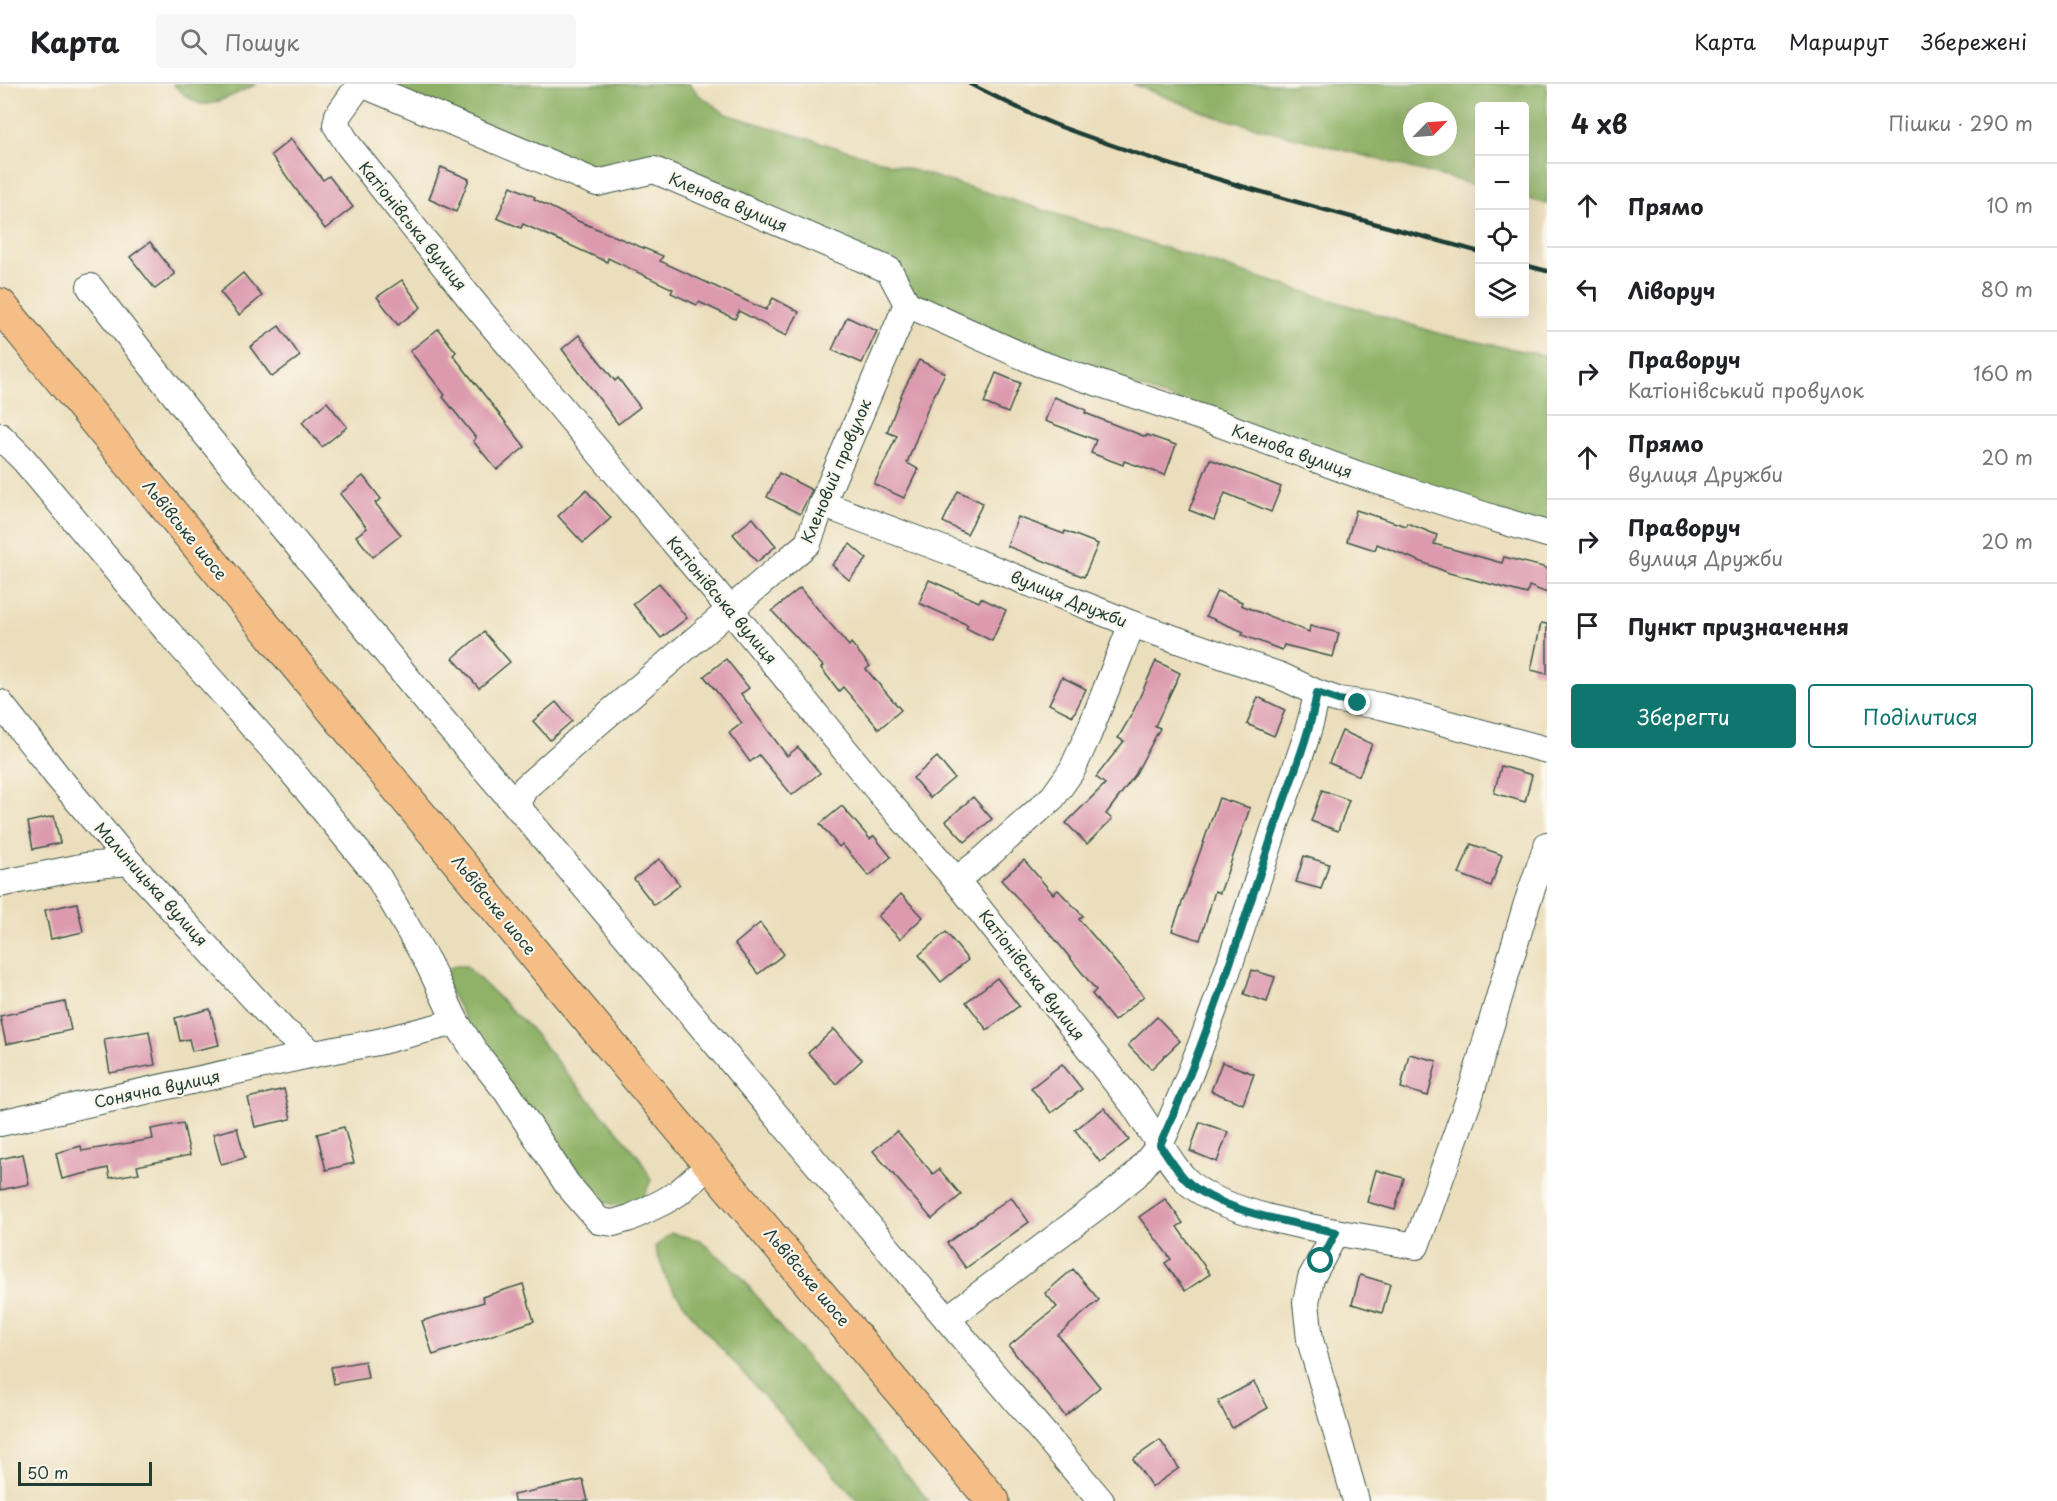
<!DOCTYPE html>
<html lang="uk">
<meta charset="utf-8">
<style>
:root{--surface:#fff;--page:#f6f6f6;--text:#202124;--muted:#757577;--line:#e0e0e0;--accent:#0f766e}
body{margin:0;font-family:"Playpen Sans",sans-serif;background:var(--page);color:var(--text)}
.controls{position:absolute;right:18px;top:18px;display:grid;overflow:hidden;border-radius:6px;box-shadow:0 6px 24px #0002}
.controls button{width:54px;height:54px;display:grid;place-items:center;padding:0;border:0;border-bottom:2px solid var(--line);background:var(--surface);color:var(--text);font:30px sans-serif}
.compass{position:absolute;left:1403px;top:18px;width:54px;height:54px;border-radius:50%;background:var(--surface);box-shadow:0 6px 24px #0002;rotate:65deg}
.scale{position:absolute;left:18px;bottom:15px;width:134px;box-sizing:border-box;padding-left:6px;border:3px solid #1f3d34;border-top:0;font-size:16px;line-height:21px;white-space:nowrap;color:#1f3d34;-webkit-text-stroke:4px #fbf7ec;paint-order:stroke}
.stop{position:absolute;width:18px;height:18px;margin:-14px;border:4px solid #0f766e;border-radius:50%;background:#fff}
.stop.end{background:#0f766e;border-color:#fff;box-shadow:0 2px 6px #0008}
.list{margin:0;padding:0;list-style:none}
h2{display:flex;justify-content:space-between;align-items:center;height:78px;margin:0;padding:0 24px;font-size:26px}
h2 small{font-size:20px;font-weight:400;color:var(--muted)}
.list li{display:grid;grid-template-columns:39px 1fr auto;gap:18px;align-items:center;box-sizing:border-box;height:84px;padding:0 24px;border-top:2px solid var(--line)}
.list b{display:block;font-size:22px;white-space:nowrap}
.list p{margin:0;font-size:20px;white-space:nowrap;color:var(--muted)}
.list em{font-size:20px;font-style:normal;color:var(--muted)}
.actions{display:flex;gap:12px;padding:18px 24px}
.actions a{flex:1;padding:14px 0;border:2px solid var(--accent);border-radius:6px;text-align:center;font-size:21px;color:var(--accent)}
.actions .main{background:var(--accent);color:#fff}
.icon{flex:none;width:33px;height:33px;fill:none;stroke:currentColor;stroke-width:2;stroke-linecap:round;stroke-linejoin:round}
.map{position:relative;flex:none;width:1547px;height:1417px;overflow:hidden}
header{display:flex;align-items:center;gap:36px;box-sizing:border-box;height:84px;padding:0 30px;background:var(--surface);border-bottom:2px solid var(--line)}
header strong{font-size:28px}
nav{display:flex;gap:33px;margin-inline-start:auto;font-size:21px}
.search{width:420px;height:54px;background:var(--page);display:flex;align-items:center;gap:15px;box-sizing:border-box;padding:0 21px;border-radius:6px;color:var(--muted);font-size:22px}
main{display:flex}
aside{flex:1;background:var(--surface)}
.map>svg:first-child{display:block}
</style>
<header>
<strong>Карта</strong>
<div class="search"><svg class="icon" aria-label="search" viewBox="0 0 24 24"><circle cx="10" cy="10" r="6"/><path d="M15 15l6 6"/></svg>Пошук</div>
<nav><a>Карта</a><a>Маршрут</a><a>Збережені</a></nav>
</header>
<main>
<div class="map">
<svg width="1547" height="1417" viewBox="0 0 1547 1417">
<rect width="100%" height="100%" fill="#fbf7ec"/>
<filter id="ink" filterUnits="userSpaceOnUse"><feTurbulence type="fractalNoise" baseFrequency=".0167" numOctaves="2"/><feDisplacementMap in="SourceGraphic" scale="12" xChannelSelector="R" yChannelSelector="G"/><feConvolveMatrix kernelMatrix="1 2 1 2 8 2 1 2 1" color-interpolation-filters="sRGB"/></filter>
<filter id="wash" filterUnits="userSpaceOnUse"><feTurbulence type="fractalNoise" baseFrequency=".008" numOctaves="4" result="noise"/><feDisplacementMap in="SourceGraphic" scale="24" xChannelSelector="R" yChannelSelector="G"/><feGaussianBlur stdDeviation="1.35" result="paint"/><feColorMatrix in="noise" values="0 0 0 0 0 0 0 0 0 0 0 0 0 0 0 0 0 1.4 0 .05"/><feComposite in="paint" operator="in"/></filter>
<g filter="url(#wash)">
<rect width="100%" height="100%" fill="#ebdebc"/>
<g fill="#90b267" stroke="#58784e" stroke-width="1.5" fill-rule="evenodd">
<path d="M173 0H257C245 5 213 23 201 20 191 17 180 7 173 0Z"/>
<path d="M362 0H690L698 10 726 30 1005 114 1440 250 1547 272V450L907 220 889 186 654 86 597 99Z"/>
<path d="M1133 0H1547V120L1525 114 1524 22H1480L1479 102 1214 32ZM1412 27H1448V63H1412Z"/>
<path d="M455 882H466L530 944 573 997 627 1058 641 1076 651 1096 642 1116 624 1123 599 1117 524 1020 491 982 440 889Z"/>
<path d="M671 1149 700 1156 741 1192 779 1242 929 1417H858L695 1235 667 1197 655 1163Z"/>
</g>
<g id="blocks">
<g fill="#dc9aaf">
<path d="M291 55 323 96 329 92 353 123 325 145 271 71Z"/>
<path d="M441 83 469 95 456 128 429 115Z"/>
<path d="M511 102 535 113 534 115 578 137 663 172 660 177 766 226 773 214 799 228 786 252 739 227 735 235 699 218 697 221 671 209 673 205 608 174 607 178 523 140 521 144 497 134Z"/>
<path d="M150 158 175 190 155 205 130 173Z"/>
<path d="M243 189 262 212 239 231 220 208Z"/>
<path d="M402 196 421 223 398 241 377 213Z"/>
<path d="M847 233 877 247 862 279 832 266Z"/>
<path d="M279 242 300 272 272 293 250 263Z"/>
<path d="M438 245 456 268 453 271 525 363 497 386 473 357 476 354 443 313 445 311 410 267Z"/>
<path d="M579 251 615 297 618 294 640 323 618 340 562 265Z"/>
<path d="M919 276 945 289 928 324 907 379 918 385 904 414 874 400 897 352 887 348 902 309Z"/>
<path d="M996 289 1020 299 1008 329 984 319Z"/>
<path d="M1054 313 1086 326 1085 329 1146 353 1147 351 1176 361 1165 391 1124 377 1123 381 1091 369 1096 356 1045 337Z"/>
<path d="M327 318 347 343 322 363 302 338Z"/>
<path d="M1210 375 1281 403 1271 428 1225 409 1214 436 1189 426Z"/>
<path d="M779 389 812 406 800 430 767 413Z"/>
<path d="M363 392 381 415 375 419 401 451 373 473 356 452 367 444 340 410Z"/>
<path d="M586 406 611 434 583 459 558 432Z"/>
<path d="M958 407 983 419 967 450 943 438Z"/>
<path d="M1356 426 1406 442 1407 439 1437 451 1434 460 1502 479 1504 473 1547 484V509L1529 502 1527 510 1449 489 1377 460 1375 466 1347 457Z"/>
<path d="M1018 433 1064 450 1065 447 1098 460 1084 493 1007 462Z"/>
<path d="M753 434 776 462 757 478 733 450Z"/>
<path d="M850 460 867 475 849 496 832 481Z"/>
<path d="M929 496 979 518 981 514 1006 526 992 557 966 544 968 541 919 519Z"/>
<path d="M659 499 687 534 661 554 633 520Z"/>
<path d="M800 504 849 562 851 559 870 582 866 585 901 626 879 645 843 603 839 607 821 584 823 582 772 527Z"/>
<path d="M1217 507 1242 518 1241 521 1309 548 1310 542 1339 549 1333 573 1284 561 1282 566 1242 551 1244 548 1206 532Z"/>
<path d="M1541 539 1547 540V590L1531 586Z"/>
<path d="M484 548 510 578 479 604 453 574Z"/>
<path d="M726 575 749 604 741 610 787 672 798 663 820 689 792 711 759 671 750 678 729 649 742 639 704 592Z"/>
<path d="M1156 577 1180 589 1155 642 1160 644 1135 691 1106 730 1112 735 1087 760 1066 739 1105 700 1096 693 1124 657 1118 654 1132 630Z"/>
<path d="M1062 593 1086 605 1073 632 1049 620Z"/>
<path d="M1258 613 1285 626 1274 652 1247 640Z"/>
<path d="M556 618 572 637 550 656 533 637Z"/>
<path d="M1342 647 1372 660 1359 692 1329 679Z"/>
<path d="M937 673 954 694 930 714 913 694Z"/>
<path d="M1501 682 1532 691 1525 718 1494 709Z"/>
<path d="M1322 706 1349 716 1338 747 1311 737Z"/>
<path d="M973 713 992 735 965 758 946 737Z"/>
<path d="M1219 714 1250 724 1220 809 1215 807 1200 856 1172 847Z"/>
<path d="M842 722 870 755 874 752 891 773 869 792 842 760 839 763 820 740Z"/>
<path d="M54 732 60 759 33 765 28 738Z"/>
<path d="M1471 760 1502 771 1491 802 1459 790Z"/>
<path d="M1304 772 1329 780 1321 805 1296 798Z"/>
<path d="M659 775 680 801 654 821 634 795Z"/>
<path d="M1024 776 1053 810 1058 806 1083 832 1079 835 1144 912 1114 937 1092 910 1096 906 1054 854 1001 796Z"/>
<path d="M901 810 923 833 900 855 878 832Z"/>
<path d="M77 819 83 848 51 855 45 826Z"/>
<path d="M760 839 784 870 758 890 735 860Z"/>
<path d="M946 848 968 876 941 898 919 871Z"/>
<path d="M1252 886 1275 893 1267 918 1244 910Z"/>
<path d="M997 894 1019 922 987 946 966 918Z"/>
<path d="M65 918 71 946 6 960 0 932Z"/>
<path d="M210 925 219 961 192 967 189 955 180 957 175 934Z"/>
<path d="M1157 933 1180 957 1151 985 1128 961Z"/>
<path d="M834 945 862 976 836 1000 808 969Z"/>
<path d="M149 947 155 981 110 989 104 955Z"/>
<path d="M1409 970 1437 977 1428 1012 1401 1004Z"/>
<path d="M1222 978 1254 990 1243 1020 1211 1007Z"/>
<path d="M1062 980 1082 1005 1051 1029 1031 1004Z"/>
<path d="M284 1005 291 1035 255 1043 248 1014Z"/>
<path d="M1104 1024 1129 1056 1100 1078 1075 1046Z"/>
<path d="M1200 1038 1228 1048 1217 1078 1190 1067Z"/>
<path d="M183 1039 190 1071 137 1082 139 1089 110 1094 108 1084 62 1095 56 1069 81 1062 82 1067 153 1055 151 1045Z"/>
<path d="M344 1043 354 1079 326 1086 317 1050Z"/>
<path d="M237 1044 245 1074 221 1080 213 1050Z"/>
<path d="M897 1047 933 1090 939 1085 961 1111 932 1135 873 1067Z"/>
<path d="M23 1070 29 1100 0 1106V1075Z"/>
<path d="M1376 1086 1404 1094 1395 1126 1367 1118Z"/>
<path d="M1011 1113 1029 1138 966 1184 947 1159Z"/>
<path d="M1165 1115 1183 1139 1177 1143 1210 1190 1185 1207 1165 1179 1171 1175 1139 1133Z"/>
<path d="M1073 1185 1099 1216 1058 1251 1100 1303 1065 1332 1009 1262 1057 1223 1045 1209Z"/>
<path d="M1360 1191 1390 1200 1382 1229 1352 1220Z"/>
<path d="M523 1200 534 1237 433 1271 422 1237 484 1218 482 1213Z"/>
<path d="M365 1277 368 1294 334 1300 331 1283Z"/>
<path d="M1254 1298 1268 1324 1232 1344 1218 1317Z"/>
<path d="M1160 1356 1179 1384 1152 1403 1133 1375Z"/>
<path d="M583 1396 588 1417H514L513 1411Z"/>
</g>
</g>
</g>
<g filter="url(#ink)">
<use href="#blocks" fill-opacity="0" stroke="#3e5548" stroke-width="1.5"/>
<g fill="none" stroke-linecap="round" stroke-linejoin="round">
<g stroke="#3e5548" stroke-width="28">
<g id="minor">
<path d="M360 0 338 31 336 41 349 62 473 218 714 506 881 710 956 796 1133 1020 1160 1061 1136 1091 1103 1118 947 1235"/>
<path d="M362 0 597 99 654 86 889 186 907 220"/>
<path d="M90 203 203 347 433 625 516 721 947 1235 1101 1417"/>
<path d="M907 220 1038 279 1215 338 1359 391 1493 434 1547 450"/>
<path d="M0 352 24 376 169 549 280 673 377 791 428 879 456 938 476 969 507 1008 567 1100 599 1137 613 1139 630 1134 663 1118 678 1109 711 1080"/>
<path d="M822 420 964 473 1132 540 1281 592 1317 609"/>
<path d="M0 619 58 693 129 778 283 946 314 970"/>
<path d="M1547 666 1381 622 1338 616 1317 609C1308 659 1287 704 1272 752 1238 856 1205 961 1160 1061 1168 1072 1175 1085 1185 1095 1221 1135 1361 1152 1416 1162L1469 1015 1527 819 1547 761"/>
<path d="M516 721 525 704 592 644 808 459 822 420 907 220"/>
<path d="M956 796 986 773 1053 713 1072 686 1088 651 1132 540"/>
<path d="M0 800 86 782 129 778"/>
<path d="M0 1039 314 970 378 958 456 938"/>
<path d="M1336 1148 1311 1194 1306 1218 1310 1256 1356 1417"/>
</g>
</g>
<g stroke="#3e5548" stroke-width="35">
<path id="major" d="M0 221 565 907 993 1417"/>
</g>
<use href="#minor" stroke="#fff" stroke-width="26"/>
<use href="#major" stroke="#f6be87" stroke-width="33"/>
<g stroke="#1f3d34" stroke-width="4.5">
<path d="M970 0C998 14 1027 29 1056 41 1194 93 1338 129 1480 168"/>
<path d="M1524 181 1547 187"/>
</g>
</g>
</g>
<g fill="none" stroke-linecap="round" stroke-linejoin="round" filter="url(#ink)">
<path stroke="#0f766e" stroke-width="8" d="M1321 1177 1336 1148C1293 1139 1216 1127 1185 1095 1176 1085 1168 1072 1160 1061 1205 961 1238 856 1272 752 1287 704 1308 659 1317 609L1338 616 1358 619"/>
</g>
<g text-anchor="middle" stroke-width="4.5" stroke-linejoin="round" paint-order="stroke">
<g font-size="16" fill="#1f3d34" stroke="#fbf7ec">
<text transform="translate(728 118) rotate(23)" y="6">Кленова вулиця</text>
<text transform="translate(413 142) rotate(51)" y="6">Катіонівська вулиця</text>
<text transform="translate(1292 367) rotate(20)" y="6">Кленова вулиця</text>
<text transform="translate(836 387) rotate(-67)" y="6">Кленовий провулок</text>
<text transform="translate(185 446) rotate(51)" y="6">Львівське шосе</text>
<text transform="translate(1069 515) rotate(22)" y="6">вулиця Дружби</text>
<text transform="translate(722 516) rotate(50)" y="6">Катіонівська вулиця</text>
<text transform="translate(151 800) rotate(48)" y="6">Малиницька вулиця</text>
<text transform="translate(494 821) rotate(51)" y="6">Львівське шосе</text>
<text transform="translate(1032 891) rotate(52)" y="6">Катіонівська вулиця</text>
<text transform="translate(157 1005) rotate(-12)" y="6">Сонячна вулиця</text>
<text transform="translate(807 1193) rotate(50)" y="6">Львівське шосе</text>
</g>
</g>
</svg>
<div class="controls">
<button>+</button>
<button>−</button>
<button><svg class="icon" aria-label="locate" viewBox="0 0 24 24"><circle cx="12" cy="12" r="6"/><path d="M12 2v4M12 18v4M2 12h4M18 12h4"/></svg></button>
<button><svg class="icon" aria-label="layers" viewBox="0 0 24 24"><path d="M12 4l9 5-9 5-9-5zM3 14l9 5 9-5"/></svg></button>
</div>
<svg class="compass" viewBox="-18 -18 36 36"><path d="M0-13l5 13h-10z" fill="#e53935"/><path d="M0 13l5-13h-10z" fill="#757577"/></svg>
<div class="scale">50 m</div>
<div class="stop" style="left:1321px;top:1177px"></div>
<div class="stop end" style="left:1358px;top:619px"></div>
</div>
<aside>
<h2>4 хв<small>Пішки · 290 m</small></h2>
<ul class="list">
<li><svg class="icon" aria-label="ahead" viewBox="0 0 24 24"><path d="M12 20V5M6 11l6-6 6 6"/></svg><div><b>Прямо</b></div><em>10 m</em></li>
<li><svg class="icon" aria-label="left" viewBox="0 0 24 24"><path d="M17 20v-9H6M10 6l-5 5 5 5"/></svg><div><b>Ліворуч</b></div><em>80 m</em></li>
<li><svg class="icon" aria-label="right" viewBox="0 0 24 24"><path d="M7 20v-9h11M14 6l5 5-5 5"/></svg><div><b>Праворуч</b><p>Катіонівський провулок</p></div><em>160 m</em></li>
<li><svg class="icon" aria-label="ahead" viewBox="0 0 24 24"><path d="M12 20V5M6 11l6-6 6 6"/></svg><div><b>Прямо</b><p>вулиця Дружби</p></div><em>20 m</em></li>
<li><svg class="icon" aria-label="right" viewBox="0 0 24 24"><path d="M7 20v-9h11M14 6l5 5-5 5"/></svg><div><b>Праворуч</b><p>вулиця Дружби</p></div><em>20 m</em></li>
<li><svg class="icon" aria-label="arrive" viewBox="0 0 24 24"><path d="M6 21V4h12l-3 4 3 4H6"/></svg><div><b>Пункт призначення</b></div></li>
</ul>
<div class="actions"><a class="main">Зберегти</a><a>Поділитися</a></div>
</aside>
</main>
